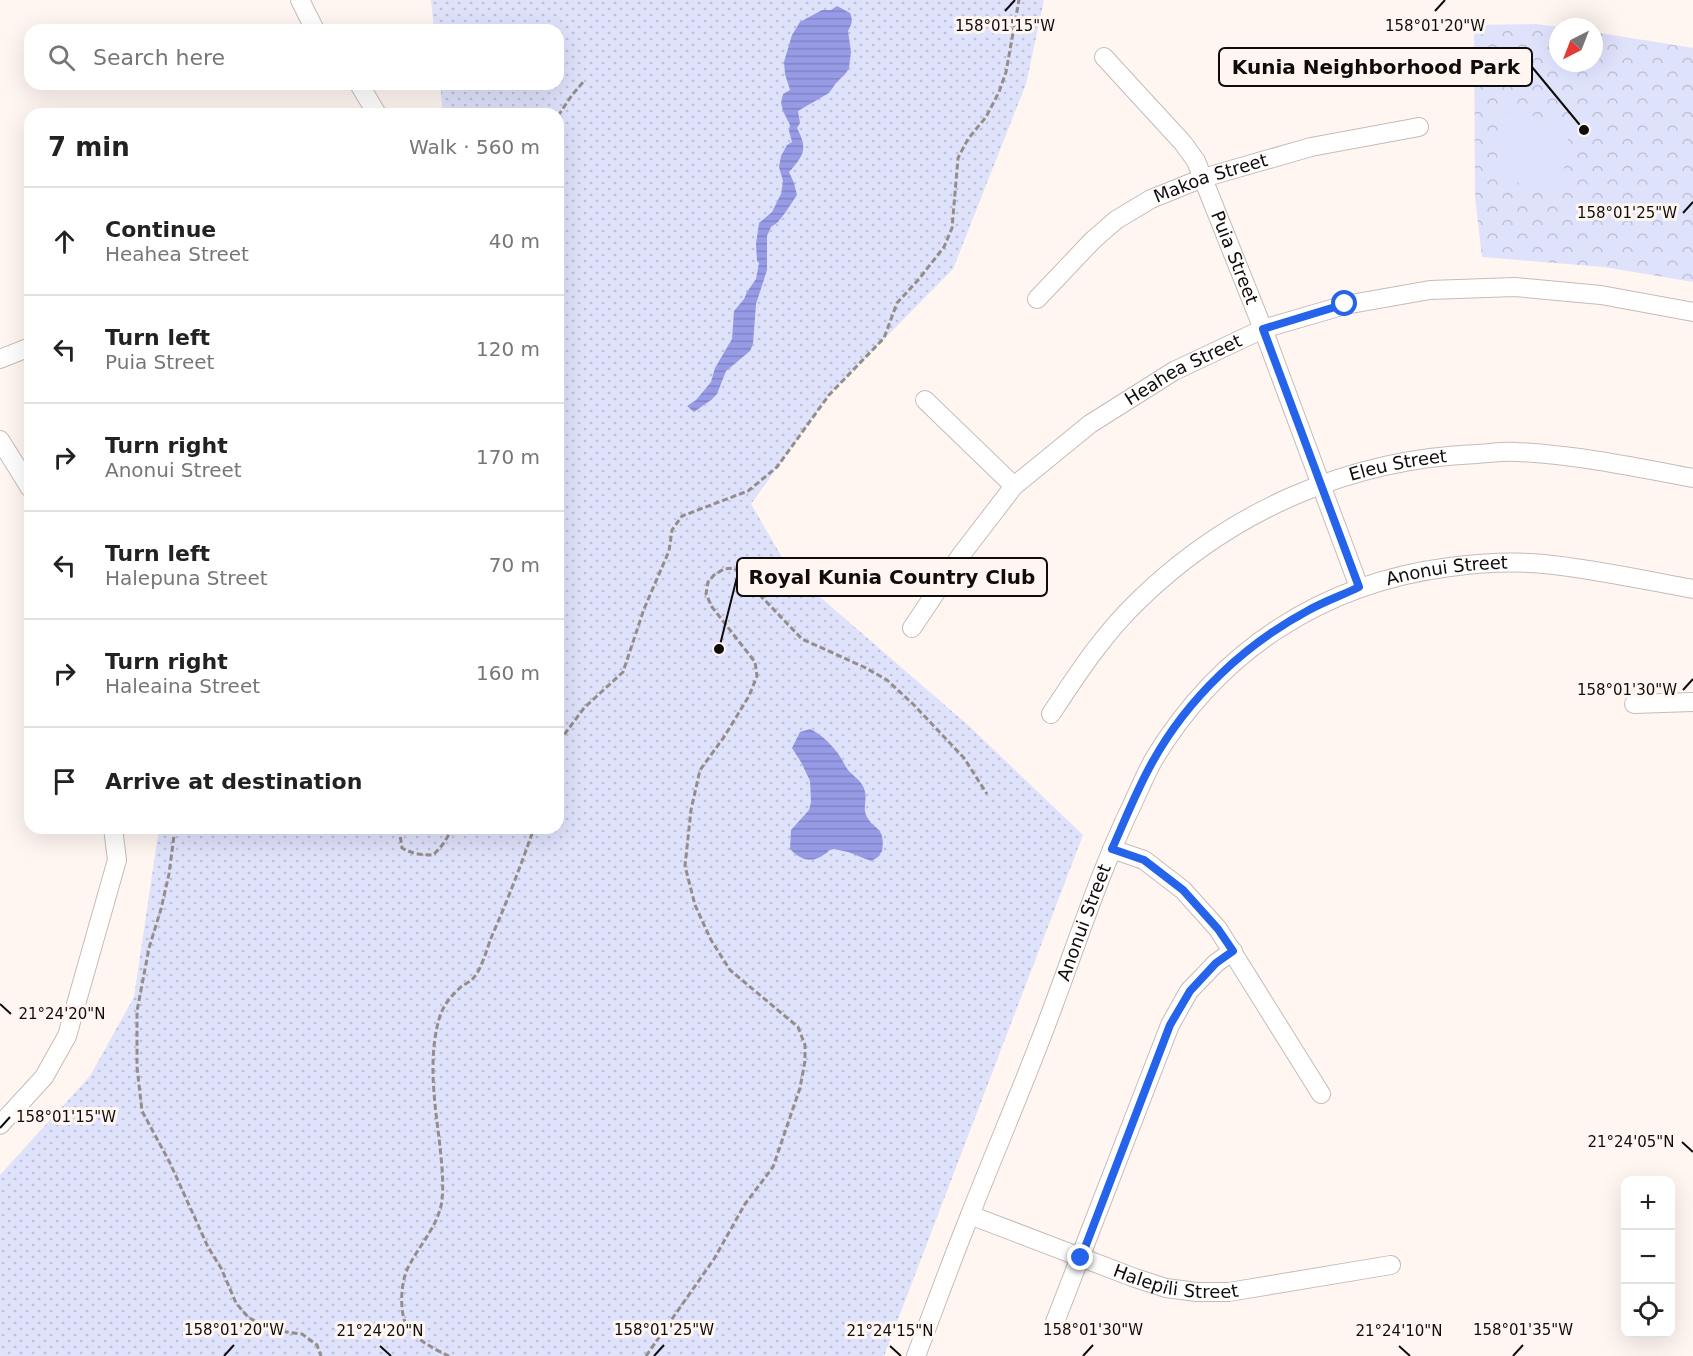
<!DOCTYPE html>
<meta charset="utf-8">
<style>
:root{--surface:#fff;--page:#f6f6f6;--text:#222;--muted:#767676;--line:#e0e0e0}
body{margin:0;font-family:"DejaVu Sans",sans-serif;background:var(--page);color:var(--text)}
.controls{position:absolute;right:18px;bottom:18px;display:grid;overflow:hidden;border-radius:12px;box-shadow:0 6px 24px #0002}
.controls button{width:54px;height:54px;display:grid;place-items:center;padding:0;border:0;border-bottom:2px solid var(--line);background:var(--surface);color:var(--text);font:30px sans-serif}
.compass{position:absolute;left:1549px;top:18px;width:54px;height:54px;border-radius:50%;background:var(--surface);box-shadow:0 6px 24px #0002;rotate:222deg}
.stop{position:absolute;width:18px;height:18px;margin:-14px;border:4px solid #2563eb;border-radius:50%;background:#fff}
.stop.end{background:#2563eb;border-color:#fff;box-shadow:0 2px 6px #0008}
.list{margin:0;padding:0;list-style:none}
h2{display:flex;justify-content:space-between;align-items:center;height:78px;margin:0;padding:0 24px;font-size:26px}
h2 small{font-size:20px;font-weight:400;color:var(--muted)}
.list li{display:grid;grid-template-columns:39px 1fr auto;gap:18px;align-items:center;box-sizing:border-box;height:108px;padding:0 24px;border-top:2px solid var(--line)}
.list b{display:block;font-size:22px;white-space:nowrap}
.list p{margin:0;font-size:20px;white-space:nowrap;color:var(--muted)}
.list em{font-size:20px;font-style:normal;color:var(--muted)}
.icon{flex:none;width:33px;height:33px;fill:none;stroke:currentColor;stroke-width:2;stroke-linecap:round;stroke-linejoin:round}
.map{position:relative;flex:none;width:1693px;height:1356px;overflow:hidden}
.search{position:absolute;background:var(--surface);box-shadow:0 6px 24px #0002;left:24px;top:24px;width:540px;height:66px;display:flex;align-items:center;gap:15px;box-sizing:border-box;padding:0 21px;border-radius:18px;color:var(--muted);font-size:22px}
.panel{position:absolute;background:var(--surface);box-shadow:0 6px 24px #0002;left:24px;top:108px;width:540px;height:726px;border-radius:18px}
.map>svg:first-child{display:block}
</style>
<div class="map">
<svg width="1693" height="1356" viewBox="0 0 1693 1356">
<defs>
<pattern id="grass-dots" width="8" height="8" patternUnits="userSpaceOnUse" patternTransform="scale(1.5)"><rect width="8" height="8" fill="#dfe2fb"/><path d="M2 2h.1M6 6h.1" fill="none" stroke="#bec1d6" stroke-width="1.8" stroke-linecap="round"/></pattern>
<pattern id="park-crowns" width="20" height="18" patternUnits="userSpaceOnUse" patternTransform="scale(1.5)"><rect width="20" height="18" fill="#dfe2fb"/><path d="M2 6a3 3 0 1 1 6 0M12 15a3 3 0 1 1 6 0" fill="none" stroke="#bec1d6"/></pattern>
<pattern id="water-rules" width="6" height="5" patternUnits="userSpaceOnUse" patternTransform="scale(1.5)"><rect width="6" height="5" fill="#979be6"/><path d="M0 2.5h6" fill="none" stroke="#8184c4"/></pattern>
</defs>
<rect width="100%" height="100%" fill="#fff6f2"/>
<path fill="url(#grass-dots)" d="M431 0H1044L1026 84 953 269 829 395 751 504 790 571 969 726 1083 835 884 1356H0V1175L90 1076 134 997 159 828H558V114H443L440 84H558V30H434Z"/>
<path fill="url(#park-crowns)" d="M1536 24 1558 27V63H1594V32L1693 48V282L1604 267 1482 257 1475 197 1474 25Z"/>
<path fill="#dfe2fb" d="M1501 111 1570 122 1561 192 1523 184 1496 176Z"/>
<g fill="url(#water-rules)">
<path d="M837 6 850 13C853 20 852 24 848 31L851 52 849 68 846 73 836 83 829 93 798 111 800 123 797 128C808 149 804 155 789 172L794 183 797 195 785 213 778 222 771 227 767 236V270L756 304 753 344 750 351 726 371 717 394 711 400 694 412 687 406 696 400 711 382 715 368 732 339 734 311 744 299 747 292 756 279 759 263 757 261 756 244 759 223 772 212 781 194 783 181 779 167 781 156 787 145 792 142 789 131 790 125 783 111 781 103 783 94 790 90 785 74 784 62 792 35 800 22 822 10H831Z"/>
<path d="M810 729C823 735 833 746 841 758 843 761 845 766 848 770 854 777 863 781 865 792 867 799 863 807 866 815 873 831 886 825 882 851L878 857 871 861 848 852 834 849C824 852 833 848 825 854 812 864 800 860 790 849L791 830 809 810 811 802 810 781 801 762 792 748 800 732Z"/>
</g>
<g fill="none" stroke-linecap="round" stroke-linejoin="round">
<g stroke="#c6bbb7" stroke-width="20">
<g id="minor">
<path d="M300 0 315 30"/>
<path id="s1" d="M1104 57 1183 143 1196 161 1263 329 1359 587"/>
<path d="M359 84 377 114"/>
<path id="s2" d="M1037 299 1093 240 1116 220 1151 199 1203 178 1311 147 1419 127"/>
<path d="M0 359 30 347"/>
<path d="M925 400 1014 486"/>
<path d="M0 440 30 488"/>
<path id="s3" d="M912 628 961 555 1014 486 1090 424 1174 371 1263 329 1345 305 1430 290 1515 287 1601 295 1693 312"/>
<path d="M1634 704 1693 702"/>
<path id="s4" d="M1051 714C1078 673 1104 633 1140 599 1232 510 1350 459 1477 454 1491 453 1505 451 1518 452 1577 455 1635 467 1693 478"/>
<path d="M1112 849 1144 860 1183 890 1218 929 1321 1094"/>
<path d="M0 1125 44 1077 67 1036 117 860 113 828"/>
<path id="s5" d="M970 1215 1135 1278 1166 1288 1197 1292H1229L1391 1265"/>
<path d="M1055 1322 1170 1025 1189 991 1216 963 1233 951"/>
<path id="s6" d="M916 1356C934 1309 951 1262 970 1215 998 1144 1028 1075 1054 1004 1079 937 1101 869 1132 805 1139 790 1146 773 1154 759 1220 650 1323 583 1450 567 1480 563 1513 561 1544 564 1594 569 1644 580 1693 589"/>
</g>
</g>
<g stroke="#948d8a" stroke-width="3" stroke-dasharray="6 3" stroke-linecap="butt">
<path d="M558 116 572 95 585 80"/>
<path d="M558 751 561 739 584 708 623 672 644 609 669 551 672 530 682 516 748 491 777 467 829 395 884 338 897 303 919 279 944 247 952 228 958 158 968 139 986 117 999 92 1006 72 1019 0"/>
<path d="M175 828 169 874 161 909 149 948 137 1011V1067L142 1111 170 1163 208 1247 221 1268 236 1303 248 1317 265 1327 278 1331 302 1334 317 1345 321 1356"/>
<path d="M399 828 402 848C413 854 421 855 433 855 441 847 448 839 451 828"/>
<path d="M449 1356C432 1348 406 1335 403 1315 400 1298 402 1276 411 1262 421 1244 436 1227 441 1206 445 1188 441 1156 439 1138 434 1099 428 1054 440 1016 444 1004 452 995 461 987 465 984 472 981 475 976 482 967 487 949 491 938 507 902 521 865 534 828"/>
<path d="M646 1356 714 1259 745 1204 773 1167 800 1088 805 1061V1045L798 1027 730 970 711 940 695 905 685 866 691 810 700 770 724 737 749 696 757 676 755 662 712 607 706 594 708 582 714 575 724 569 734 568 802 639 864 667 887 680 914 705 964 758 987 794"/>
</g>
<use href="#minor" stroke="#fff" stroke-width="18"/>
</g>
<g fill="none" stroke-linecap="round" stroke-linejoin="round">
<path stroke="#2563eb" stroke-width="8" d="M1081 1258 1170 1025 1190 991 1216 963 1233 951 1218 929 1183 890 1144 860 1112 849C1125 820 1137 789 1153 761 1188 698 1245 644 1309 610 1325 601 1343 595 1359 587L1263 329 1345 304"/>
</g>
<path fill="none" stroke="#100c0b" stroke-width="2" d="M1005 11 1015 0M1435 11 1445 0M1683 213 1693 202M1683 690 1693 679M0 1004 11 1014M0 1128 10 1117M1682 1142 1693 1152M380 1346 391 1356M890 1346 901 1356M1399 1346 1410 1356M224 1356 234 1345M654 1356 664 1345M1083 1356 1093 1345M1513 1356 1523 1345"/>
<g text-anchor="middle" stroke-width="6" stroke-linejoin="round" paint-order="stroke">
<g font-size="18" fill="#100c0b" stroke="#fff6f2">
<text dy="6" stroke="none"><textPath href="#s2" startOffset="216">Makoa Street</textPath></text>
<text dy="6" stroke="none"><textPath href="#s1" startOffset="243">Puia Street</textPath></text>
<text dy="6" stroke="none"><textPath href="#s3" startOffset="381">Heahea Street</textPath></text>
<text dy="6" stroke="none"><textPath href="#s4" startOffset="441">Eleu Street</textPath></text>
<text dy="6" stroke="none"><textPath href="#s6" startOffset="1005">Anonui Street</textPath></text>
<text dy="6" stroke="none"><textPath href="#s6" startOffset="465">Anonui Street</textPath></text>
<text dy="6" stroke="none"><textPath href="#s5" startOffset="218">Halepili Street</textPath></text>
</g>
</g>
<g font-size="15" text-anchor="middle" fill="#100c0b" stroke="#fff6f2" stroke-width="6" stroke-linejoin="round" paint-order="stroke">
<text x="1005" y="31">158°01'15"W</text>
<text x="1435" y="31">158°01'20"W</text>
<text x="1627" y="218">158°01'25"W</text>
<text x="1627" y="695">158°01'30"W</text>
<text x="62" y="1019">21°24'20"N</text>
<text x="66" y="1122">158°01'15"W</text>
<text x="1631" y="1147">21°24'05"N</text>
<text x="234" y="1335">158°01'20"W</text>
<text x="664" y="1335">158°01'25"W</text>
<text x="1093" y="1335">158°01'30"W</text>
<text x="1523" y="1335">158°01'35"W</text>
<text x="380" y="1336">21°24'20"N</text>
<text x="890" y="1336">21°24'15"N</text>
<text x="1399" y="1336">21°24'10"N</text>
</g>
<path fill="none" stroke="#100c0b" stroke-width="2" d="M1584 130L1532 67M719 649L737 577"/>
<g fill="#100c0b" stroke="#fff6f2" stroke-width="2">
<circle cx="1584" cy="130" r="6"/>
<circle cx="719" cy="649" r="6"/>
</g>
<g fill="#fff6f2" stroke="#100c0b" stroke-width="2">
<rect x="1219" y="48" width="313" height="38" rx="6"/>
<rect x="737" y="558" width="310" height="38" rx="6"/>
</g>
<g font-size="20" text-anchor="middle" font-weight="bold" fill="#100c0b">
<text x="1376" y="74">Kunia Neighborhood Park</text>
<text x="892" y="584">Royal Kunia Country Club</text>
</g>
</svg>
<div class="controls">
<button>+</button>
<button>−</button>
<button><svg class="icon" aria-label="locate" viewBox="0 0 24 24"><circle cx="12" cy="12" r="6"/><path d="M12 2v4M12 18v4M2 12h4M18 12h4"/></svg></button>
</div>
<svg class="compass" viewBox="-18 -18 36 36"><path d="M0-13l5 13h-10z" fill="#e53935"/><path d="M0 13l5-13h-10z" fill="#767676"/></svg>
<div class="stop" style="left:1345px;top:304px"></div>
<div class="stop end" style="left:1081px;top:1258px"></div>
<div class="search"><svg class="icon" aria-label="search" viewBox="0 0 24 24"><circle cx="10" cy="10" r="6"/><path d="M15 15l6 6"/></svg>Search here</div>
<section class="panel">
<h2>7 min<small>Walk · 560 m</small></h2>
<ul class="list">
<li><svg class="icon" aria-label="ahead" viewBox="0 0 24 24"><path d="M12 20V5M6 11l6-6 6 6"/></svg><div><b>Continue</b><p>Heahea Street</p></div><em>40 m</em></li>
<li><svg class="icon" aria-label="left" viewBox="0 0 24 24"><path d="M17 20v-9H6M10 6l-5 5 5 5"/></svg><div><b>Turn left</b><p>Puia Street</p></div><em>120 m</em></li>
<li><svg class="icon" aria-label="right" viewBox="0 0 24 24"><path d="M7 20v-9h11M14 6l5 5-5 5"/></svg><div><b>Turn right</b><p>Anonui Street</p></div><em>170 m</em></li>
<li><svg class="icon" aria-label="left" viewBox="0 0 24 24"><path d="M17 20v-9H6M10 6l-5 5 5 5"/></svg><div><b>Turn left</b><p>Halepuna Street</p></div><em>70 m</em></li>
<li><svg class="icon" aria-label="right" viewBox="0 0 24 24"><path d="M7 20v-9h11M14 6l5 5-5 5"/></svg><div><b>Turn right</b><p>Haleaina Street</p></div><em>160 m</em></li>
<li><svg class="icon" aria-label="arrive" viewBox="0 0 24 24"><path d="M6 21V4h12l-3 4 3 4H6"/></svg><div><b>Arrive at destination</b></div></li>
</ul>
</section>
</div>
